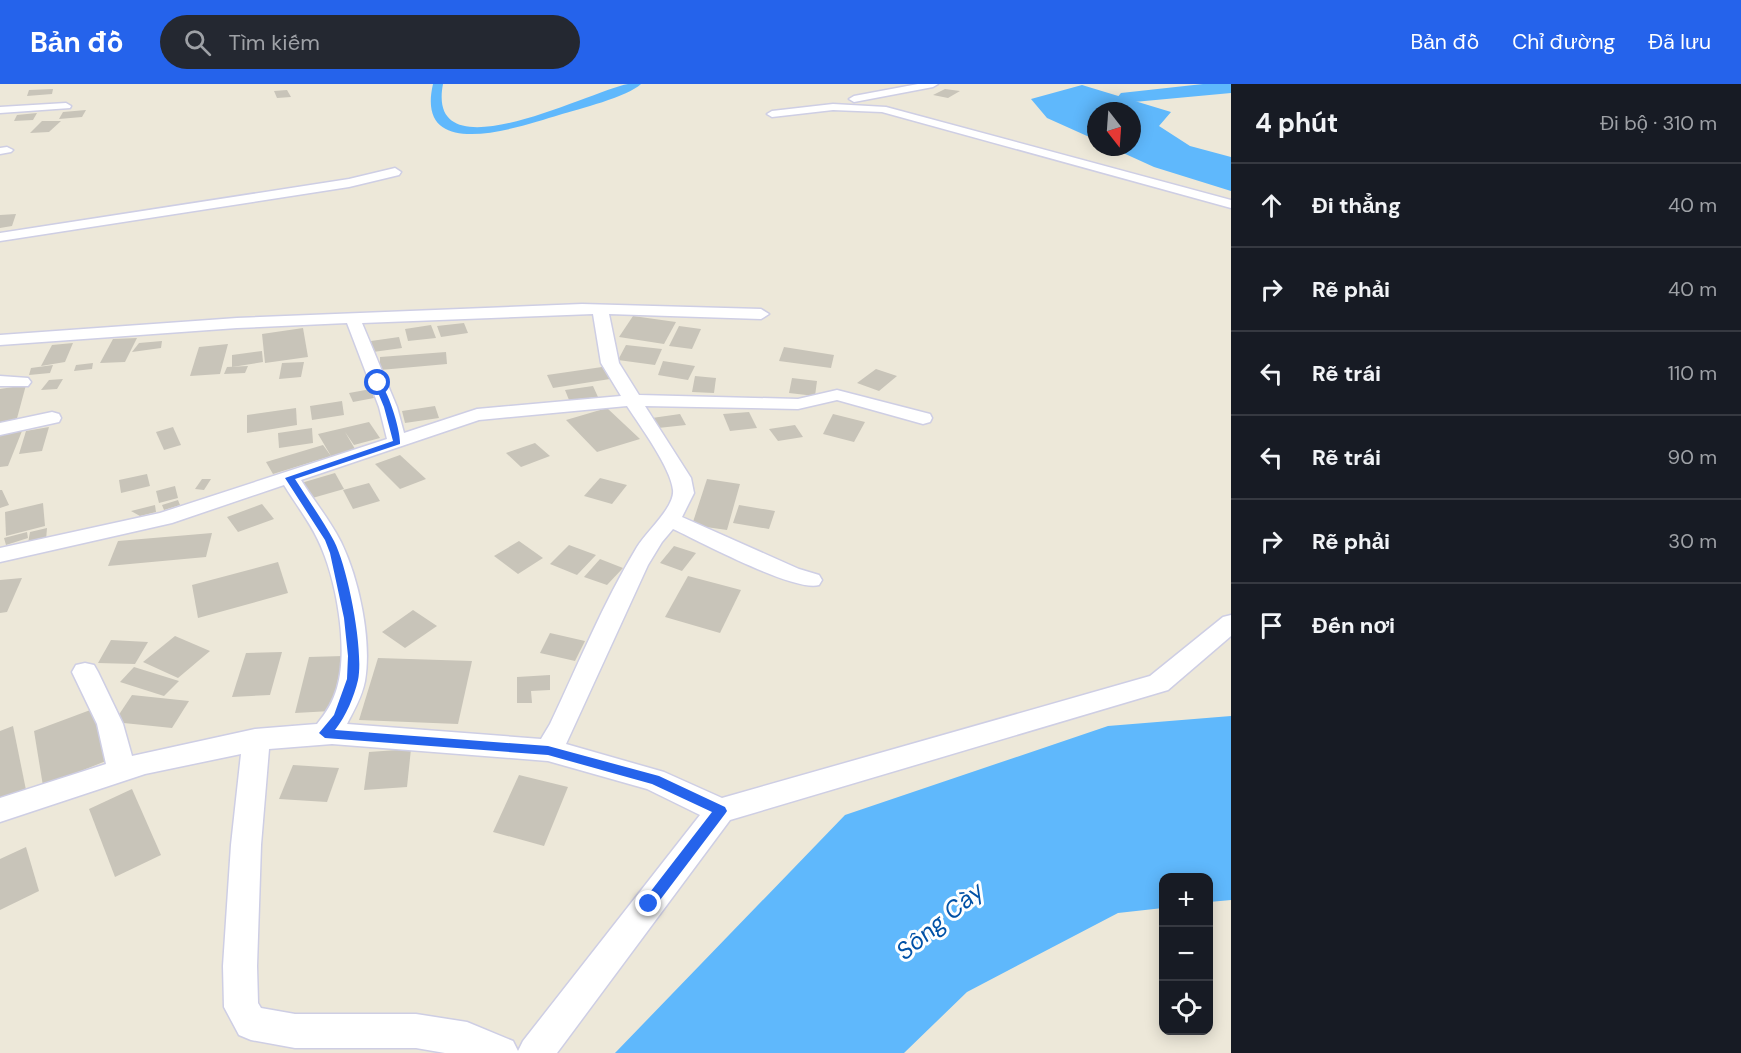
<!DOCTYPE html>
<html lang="vi">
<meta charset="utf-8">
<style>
:root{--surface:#171b24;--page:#242831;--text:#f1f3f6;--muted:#9ea1a6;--line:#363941;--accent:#2563eb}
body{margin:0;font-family:"DM Sans",sans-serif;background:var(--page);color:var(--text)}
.controls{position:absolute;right:18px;bottom:18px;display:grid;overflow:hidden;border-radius:12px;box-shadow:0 3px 15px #0003}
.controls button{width:54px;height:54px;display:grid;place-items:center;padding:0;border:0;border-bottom:2px solid var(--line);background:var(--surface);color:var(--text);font:30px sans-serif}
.compass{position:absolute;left:1087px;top:18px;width:54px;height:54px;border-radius:50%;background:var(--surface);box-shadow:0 3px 15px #0003;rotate:163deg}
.stop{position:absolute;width:18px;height:18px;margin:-14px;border:4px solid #2563eb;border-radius:50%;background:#fff}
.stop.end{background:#2563eb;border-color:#fff;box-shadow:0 2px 6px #0008}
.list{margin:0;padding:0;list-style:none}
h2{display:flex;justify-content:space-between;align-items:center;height:78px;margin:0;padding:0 24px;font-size:26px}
h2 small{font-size:20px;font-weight:400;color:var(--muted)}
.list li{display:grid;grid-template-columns:39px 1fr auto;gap:18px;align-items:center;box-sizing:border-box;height:84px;padding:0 24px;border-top:2px solid var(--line)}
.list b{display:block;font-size:22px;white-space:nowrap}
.list em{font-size:20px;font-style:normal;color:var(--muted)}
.icon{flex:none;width:33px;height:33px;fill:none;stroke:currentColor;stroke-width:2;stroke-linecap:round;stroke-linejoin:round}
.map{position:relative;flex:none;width:1231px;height:969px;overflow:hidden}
header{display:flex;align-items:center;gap:36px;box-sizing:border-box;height:84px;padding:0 30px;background:var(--accent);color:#fff}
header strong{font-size:28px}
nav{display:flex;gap:33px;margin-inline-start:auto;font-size:21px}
.search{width:420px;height:54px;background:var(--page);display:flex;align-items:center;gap:15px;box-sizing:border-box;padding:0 21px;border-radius:33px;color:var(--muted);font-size:22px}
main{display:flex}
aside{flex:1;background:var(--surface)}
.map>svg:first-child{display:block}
</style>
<header>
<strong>Bản đồ</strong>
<div class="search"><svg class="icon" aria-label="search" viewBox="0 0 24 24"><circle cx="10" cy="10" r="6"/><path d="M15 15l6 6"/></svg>Tìm kiếm</div>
<nav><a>Bản đồ</a><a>Chỉ đường</a><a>Đã lưu</a></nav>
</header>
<main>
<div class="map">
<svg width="1231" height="969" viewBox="0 0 1231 969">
<rect width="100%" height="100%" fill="#ede8d9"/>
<g fill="#5fb8fc">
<path d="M1082 1 1171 28 1159 42 1190 62 1231 73V107L1154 83 1110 63H1132V27H1096V56L1047 34 1031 15Z"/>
<path d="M1231 632V816L1209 818 1208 794H1164L1163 824 1118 829 967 908 904 969H615L845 731 1108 642Z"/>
</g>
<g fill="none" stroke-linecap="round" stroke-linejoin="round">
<path fill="#5fb8fc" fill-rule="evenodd" d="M433 0H443C425 94 592 6 628 0 632 0 637 0 641 0 627 13 579 25 559 31 522 42 414 81 433 0Z"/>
<path fill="#5fb8fc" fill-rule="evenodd" d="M1203 0H1231V9L1134 18 1127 27H1106L1121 9Z"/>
</g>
<g fill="#c8c4b9">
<path d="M53 5 52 10 27 12 29 6Z"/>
<path d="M945 5 960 7 948 14 933 11Z"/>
<path d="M287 6 291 13 277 14 274 7Z"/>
<path d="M86 26 82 33 59 35 63 28Z"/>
<path d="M37 29 33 36 14 37 17 31Z"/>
<path d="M42 37H61L49 48 30 49Z"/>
<path d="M16 130 12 142 0 144V131Z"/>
<path d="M633 232 676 238 664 260 619 253Z"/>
<path d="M464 239 468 249 441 253 437 242Z"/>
<path d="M431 241 436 254 408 257 405 245Z"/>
<path d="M679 242 701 245 692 265 669 262Z"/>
<path d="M303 244 308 273 265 279 262 250Z"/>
<path d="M399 253 402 264 373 268 371 257Z"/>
<path d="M137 254 125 278 100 279 113 255Z"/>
<path d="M162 257 161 264 132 268 139 259Z"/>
<path d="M73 259 65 278 41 282 52 261Z"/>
<path d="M228 260 220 290 190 292 199 263Z"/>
<path d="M626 261 662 265 655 281 618 276Z"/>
<path d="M784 263 834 271 831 284 779 277Z"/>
<path d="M262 267 263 278 232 283V271Z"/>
<path d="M446 268 447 280 380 286V273Z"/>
<path d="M663 277 695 282 688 296 658 291Z"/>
<path d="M304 278 301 293 279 295 282 279Z"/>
<path d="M93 279 92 285 74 287 76 281Z"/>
<path d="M53 281 50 289 29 291 31 284Z"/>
<path d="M248 282 245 289 224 290 227 283Z"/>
<path d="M602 283 610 295 553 304 547 291Z"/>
<path d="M876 285 897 292 879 307 857 299Z"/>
<path d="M695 292 716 294 714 309 692 308Z"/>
<path d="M792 294 817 297 815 312 789 309Z"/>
<path d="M63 295 57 305 41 306 49 296Z"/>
<path d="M26 301 16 338 0 341V305Z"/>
<path d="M593 302 598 313 569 316 565 306Z"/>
<path d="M371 305 374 314 353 318 349 309Z"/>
<path d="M342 317 344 331 312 336 310 322Z"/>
<path d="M435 322 439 334 405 339 402 327Z"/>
<path d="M296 324 297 341 247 349V331Z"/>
<path d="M607 324 640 355 597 368 566 336Z"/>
<path d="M749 328 757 344 730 347 723 330Z"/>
<path d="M680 330 686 341 658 344 652 334Z"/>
<path d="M833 330 865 338 854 358 823 350Z"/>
<path d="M369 338 380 354 354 361 345 348 355 365 331 372 318 350Z"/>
<path d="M795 341 803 353 778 357 769 345Z"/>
<path d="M49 343 42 367 19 370 26 347Z"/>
<path d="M173 343 181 361 164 366 156 348Z"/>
<path d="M312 344 313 359 279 364 278 349Z"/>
<path d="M22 347 8 382 0 383V350Z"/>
<path d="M535 359 550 372 521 383 506 369Z"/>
<path d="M323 361 331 372 273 390 266 378Z"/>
<path d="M400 371 426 395 400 405 375 380Z"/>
<path d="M335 389 344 405 309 415 301 399Z"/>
<path d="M147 390 150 402 121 409 119 396Z"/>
<path d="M600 394 627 401 612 420 584 412Z"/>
<path d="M202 395H211L204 406 195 405Z"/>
<path d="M707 395 740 400 727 446 692 441Z"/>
<path d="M369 399 380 417 353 425 343 406Z"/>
<path d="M175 402 178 414 159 419 156 407Z"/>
<path d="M0 406H2L9 421 0 424Z"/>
<path d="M178 416 180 421 164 426 162 421Z"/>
<path d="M43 419 45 442 6 452 5 428Z"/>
<path d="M262 420 274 435 238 448 227 433Z"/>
<path d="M155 421 156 428 140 432 131 427Z"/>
<path d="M739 421 775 427 769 445 733 439Z"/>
<path d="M47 444 46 456 28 459 30 448Z"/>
<path d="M27 448 28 454 6 461 4 454Z"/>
<path d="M212 449 206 473 108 482 118 457Z"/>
<path d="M519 457 543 474 518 490 494 472Z"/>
<path d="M569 461 596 471 577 491 550 480Z"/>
<path d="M674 462 696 469 682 487 660 479Z"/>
<path d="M600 475 623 484 607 501 584 493Z"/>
<path d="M278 478 288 509 198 534 192 501Z"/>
<path d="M688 492 741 506 720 549 665 533Z"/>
<path d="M22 494 7 528 0 529V496Z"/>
<path d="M413 526 437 542 405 564 382 548Z"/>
<path d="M550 549 585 557 575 577 540 569Z"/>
<path d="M175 552 210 567 178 594 143 578Z"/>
<path d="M111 556 148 558 135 580 98 579Z"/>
<path d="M282 568 270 611 232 613 246 569Z"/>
<path d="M343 572 331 627 295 629 309 573Z"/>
<path d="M378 574 472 577 458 640 359 636Z"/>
<path d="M134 583 179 597 164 612 120 598Z"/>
<path d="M550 591V606L531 607 532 619H517V593Z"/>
<path d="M132 611 189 617 172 644 114 638Z"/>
<path d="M93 625 106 677 43 702 34 647Z"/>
<path d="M13 642 26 706 0 716V647Z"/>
<path d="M411 665 407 703 364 706 369 668Z"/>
<path d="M293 681 339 684 327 718 279 715Z"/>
<path d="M519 691 568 703 544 762 493 748Z"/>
<path d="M132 705 161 771 115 793 89 725Z"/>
<path d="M26 763 39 807 0 826V775Z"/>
</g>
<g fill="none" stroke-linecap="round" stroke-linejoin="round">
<g stroke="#cecee4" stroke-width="3">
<g id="minor">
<path d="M918 0H938L933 3 854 18 849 15 854 12Z"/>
<path d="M66 19 71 22 70 24 0 29V23Z"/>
<path d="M833 20 886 23 1231 116V124L882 28 833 26 772 33 767 30 772 27Z"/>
<path d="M7 63 13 66 11 68 0 70V64Z"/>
<path d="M395 84 401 88 399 91 349 103 0 157V149L349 95Z"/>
<path d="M582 220 761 225 769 230 761 235 609 230 619 279 639 311 798 315 837 306 930 330 932 334 930 338 923 340 837 316 798 325 645 322 691 394 694 409 682 433 799 485 819 491 822 496 819 501C794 508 701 458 673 445L662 458 648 481 566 660 664 688 722 714 1150 592 1223 533 1231 531V552L1168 606 730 736 557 969H445L416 964H295L251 956 239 951 224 923 223 882 231 761 241 670 145 690 0 738V714L106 680 97 640 72 588 76 581 85 579 94 581 98 588 123 640 132 672 255 645 317 640C326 629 333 618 337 604 349 564 336 493 318 456 309 437 295 419 284 401L172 439 0 478V464L160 429 387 355 379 323 347 239 237 244 0 261V251L237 234ZM593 230 601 279 621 312 477 325 404 349 397 323 362 239ZM627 322C640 342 671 384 673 406 675 423 646 448 637 463 603 519 578 581 550 640L541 655 347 640C354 626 362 613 365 597 372 556 359 495 341 458 330 436 314 417 301 396L479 336ZM332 660 548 677 647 705 700 731 523 957 518 967 513 957 467 938 416 930H295L261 924 258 919 257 882 261 761 269 665Z"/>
<path d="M0 292 28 294 31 298 28 302H0Z"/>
<path d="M52 328 59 330 61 334 59 338 0 351V339Z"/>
</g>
</g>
<use href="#minor" fill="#fff" fill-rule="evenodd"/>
</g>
<path fill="#2563eb" d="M378 297C388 304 401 348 400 360L295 395C308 416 323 436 334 457 348 484 364 567 358 596 354 613 346 632 335 646L548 662 659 692 725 723 727 727 725 730 654 824 649 826 644 824 642 820 644 816 712 728 652 700 548 671 325 654 319 649 334 631 347 595 348 572 344 534 330 469 325 456 285 394 393 357 384 323 374 299Z"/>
<g text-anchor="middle" stroke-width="6" stroke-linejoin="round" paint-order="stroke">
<g font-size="24" font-style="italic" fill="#0051a6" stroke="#fff">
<text transform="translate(940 837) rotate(-40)" y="8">Sông Cày</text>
</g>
</g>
</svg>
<div class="controls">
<button>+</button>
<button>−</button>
<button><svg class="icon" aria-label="locate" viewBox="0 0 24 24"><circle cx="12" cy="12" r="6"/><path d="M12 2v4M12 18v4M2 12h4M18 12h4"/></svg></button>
</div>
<svg class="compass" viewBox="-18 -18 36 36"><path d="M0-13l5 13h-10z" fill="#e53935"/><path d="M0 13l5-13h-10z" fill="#9ea1a6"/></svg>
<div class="stop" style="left:378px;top:299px"></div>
<div class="stop end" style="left:649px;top:820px"></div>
</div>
<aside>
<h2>4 phút<small>Đi bộ · 310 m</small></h2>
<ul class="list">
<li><svg class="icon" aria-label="ahead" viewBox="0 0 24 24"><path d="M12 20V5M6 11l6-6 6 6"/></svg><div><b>Đi thẳng</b></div><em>40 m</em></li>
<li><svg class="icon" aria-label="right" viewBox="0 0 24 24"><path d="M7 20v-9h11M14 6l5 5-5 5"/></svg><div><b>Rẽ phải</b></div><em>40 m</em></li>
<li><svg class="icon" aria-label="left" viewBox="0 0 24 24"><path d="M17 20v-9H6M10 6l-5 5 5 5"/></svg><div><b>Rẽ trái</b></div><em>110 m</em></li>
<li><svg class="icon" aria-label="left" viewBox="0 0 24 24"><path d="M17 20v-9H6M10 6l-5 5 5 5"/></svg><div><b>Rẽ trái</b></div><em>90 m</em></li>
<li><svg class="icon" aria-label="right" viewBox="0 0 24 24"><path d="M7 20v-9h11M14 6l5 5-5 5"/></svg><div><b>Rẽ phải</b></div><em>30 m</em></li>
<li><svg class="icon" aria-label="arrive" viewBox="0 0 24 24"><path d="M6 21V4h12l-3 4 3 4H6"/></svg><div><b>Đến nơi</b></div></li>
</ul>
</aside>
</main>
